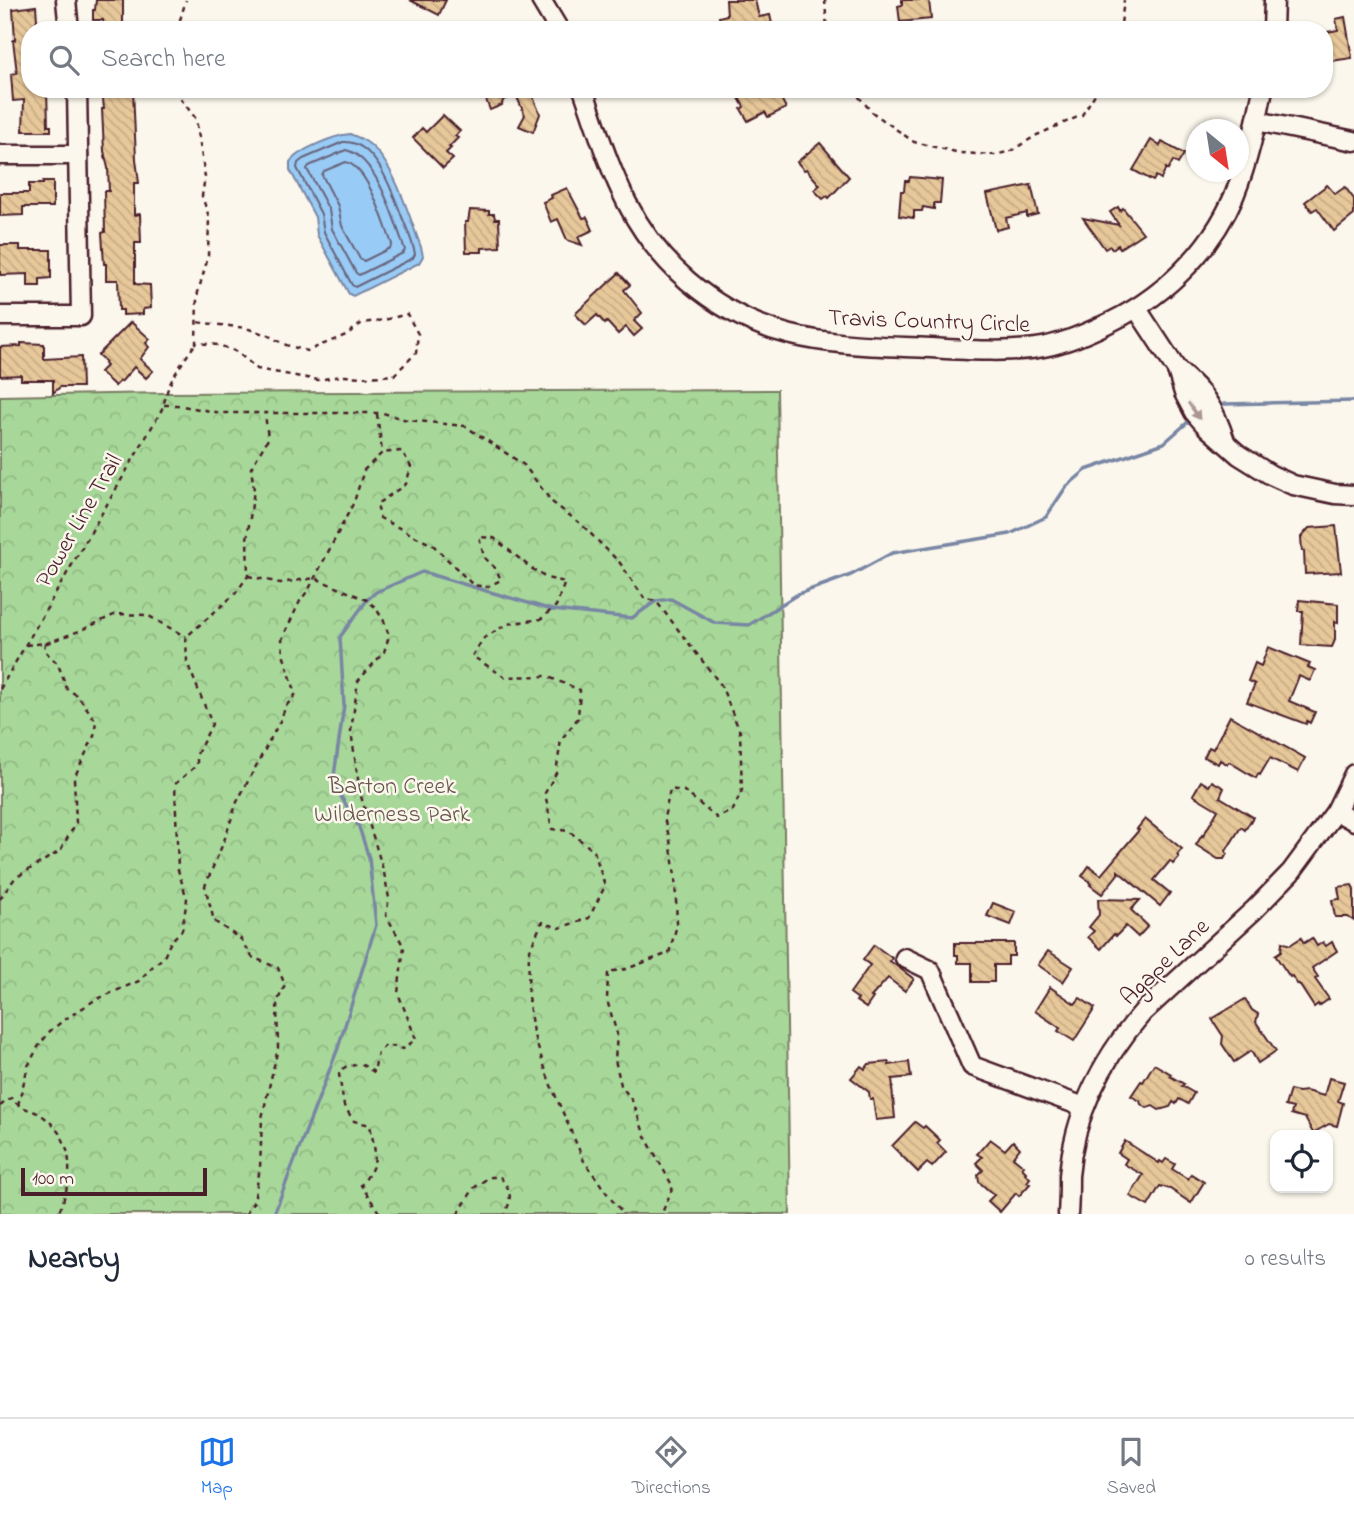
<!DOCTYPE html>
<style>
:root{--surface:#fff;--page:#f2f2f3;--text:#1f2937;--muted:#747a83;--line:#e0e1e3;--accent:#1a73e8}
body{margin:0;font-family:"Indie Flower",sans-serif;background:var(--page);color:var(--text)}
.controls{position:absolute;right:21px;bottom:21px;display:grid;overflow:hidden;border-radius:14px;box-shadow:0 2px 5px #0004}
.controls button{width:63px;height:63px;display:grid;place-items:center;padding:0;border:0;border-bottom:2px solid var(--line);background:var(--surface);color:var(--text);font:35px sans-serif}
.compass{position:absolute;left:1186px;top:119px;width:63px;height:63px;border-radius:50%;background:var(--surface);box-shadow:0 2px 5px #0004;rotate:150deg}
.scale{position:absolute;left:21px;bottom:18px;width:186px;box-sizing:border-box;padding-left:7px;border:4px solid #4a1f2b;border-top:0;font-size:19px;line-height:24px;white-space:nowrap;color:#4a1f2b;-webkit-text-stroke:5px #fbf7ec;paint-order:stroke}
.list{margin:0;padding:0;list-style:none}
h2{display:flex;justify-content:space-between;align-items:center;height:91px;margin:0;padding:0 28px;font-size:30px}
h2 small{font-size:23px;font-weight:400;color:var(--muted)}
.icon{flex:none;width:38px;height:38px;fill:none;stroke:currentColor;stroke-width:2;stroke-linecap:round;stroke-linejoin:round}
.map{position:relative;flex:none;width:1354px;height:1214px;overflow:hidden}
.search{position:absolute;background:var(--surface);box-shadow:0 2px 5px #0004;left:21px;right:21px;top:21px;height:77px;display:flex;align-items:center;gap:18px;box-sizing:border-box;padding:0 24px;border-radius:28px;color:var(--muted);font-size:26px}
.sheet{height:203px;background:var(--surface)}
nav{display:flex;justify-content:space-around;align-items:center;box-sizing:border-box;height:98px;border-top:2px solid var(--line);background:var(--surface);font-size:19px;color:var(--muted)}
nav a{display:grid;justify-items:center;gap:4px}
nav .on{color:var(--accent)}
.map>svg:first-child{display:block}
</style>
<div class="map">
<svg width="1354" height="1214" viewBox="0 0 1354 1214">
<defs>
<pattern id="forest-crowns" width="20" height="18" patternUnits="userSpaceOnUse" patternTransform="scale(1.75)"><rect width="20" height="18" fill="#a7d899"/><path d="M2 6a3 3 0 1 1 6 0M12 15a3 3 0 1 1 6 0" fill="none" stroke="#91b984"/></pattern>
<pattern id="building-back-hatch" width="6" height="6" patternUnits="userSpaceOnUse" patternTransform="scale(1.75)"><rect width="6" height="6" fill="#e7c89a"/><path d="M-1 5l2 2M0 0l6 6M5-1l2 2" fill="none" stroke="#c8ab85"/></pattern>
</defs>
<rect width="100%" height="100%" fill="#fbf7ec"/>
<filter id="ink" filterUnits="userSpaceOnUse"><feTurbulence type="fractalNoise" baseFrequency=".0143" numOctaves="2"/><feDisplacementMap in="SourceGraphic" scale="14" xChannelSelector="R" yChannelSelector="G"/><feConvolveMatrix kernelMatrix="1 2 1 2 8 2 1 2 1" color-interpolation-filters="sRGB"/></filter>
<g filter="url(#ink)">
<path fill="url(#forest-crowns)" stroke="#787c62" stroke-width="2" d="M777 390 790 1214H0V396L164 393Z"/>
<path fill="#98cbf5" stroke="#7986a4" stroke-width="2" d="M350 134C355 136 361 138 365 141 394 159 409 217 421 247L423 256 419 263 353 296 349 294 317 235 315 217 290 170V162C298 150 335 135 350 134Z"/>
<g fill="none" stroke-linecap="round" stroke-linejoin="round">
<g stroke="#69647c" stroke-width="2">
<path d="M343 142C375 139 393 193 402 217 407 229 413 242 415 254L413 258 355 287 352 285 324 232 321 214 297 168 298 163 303 159Z"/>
<path d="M346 150C377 157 395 222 405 250L403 253 359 275 356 273 332 229 329 210 307 169 309 166Z"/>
<path d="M346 162C369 168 384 224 392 244L390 248 364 261 360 259 342 226 338 206 322 175 324 171Z"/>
</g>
<g stroke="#7986a4" stroke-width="3.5">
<path d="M1224 404 1354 401"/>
<path d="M274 1214 338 1048 376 925 369 858 359 827 333 783 344 705 340 637 367 600 376 592 422 572 552 610 632 618 656 601 671 599 715 623 749 625 798 594 851 575 892 553 1010 534 1046 517 1066 487 1086 470 1164 443 1188 422"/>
</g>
</g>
<g fill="url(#building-back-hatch)" stroke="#4a1f2b" stroke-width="2">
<path d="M96 0H123V30H104L103 20H93V10H95Z"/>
<path d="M410 0H446L439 15Z"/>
<path d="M726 0H755L759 17 770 15 772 24 738 30V28L721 30 719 17 727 15Z"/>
<path d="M902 0H929L931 19 900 22 898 6 902 5Z"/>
<path d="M36 6 37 20 35 24V30H30V89H47L48 126H51V131H23L24 100 13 101 11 74 17 73 13 40H15L13 9Z"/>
<path d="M1345 17 1352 58 1324 62V35H1328L1327 32 1338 30 1336 19Z"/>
<path d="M102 89H133L136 159 139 183H134V215L140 214 141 243H135V284L150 285 151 308 143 309V314L123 315V310H119L118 280H106V264H104L102 233 105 232 104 191H109L108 168 104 151 102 109H104Z"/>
<path d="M482 89H530L540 114 533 132 519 126 525 115 516 95 503 100 502 105 490 110Z"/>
<path d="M743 89H776L786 108 768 117 765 112 748 121 741 109 744 107 739 98 746 95Z"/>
<path d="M443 115 460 131 455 136 458 138 449 147 451 148 446 153 453 159 443 168 413 138 422 128 426 132Z"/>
<path d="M1151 140 1160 146 1162 142 1184 154 1178 164 1173 161 1168 170 1166 168 1161 179 1156 176 1153 181 1133 170Z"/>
<path d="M820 143 849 177 829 198 827 196 823 199 814 190 820 185 806 169 804 170 797 162Z"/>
<path d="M910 177 942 180 940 203H934V209L923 207 922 211H914V218L899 216 901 191H904L905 181H909Z"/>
<path d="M43 182H53V207H23V215L0 216V193H29V184H43Z"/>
<path d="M1031 185 1038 214 1027 217V213L1006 218 1008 227 996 230 987 194Z"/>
<path d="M1327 185 1335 194 1345 187 1354 199V215L1334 231 1317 208 1312 211 1305 202Z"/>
<path d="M567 188 583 218 587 217 593 230 578 237 582 245 567 240 558 219 551 222 543 202 552 198 551 195Z"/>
<path d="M1118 207 1120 211 1123 208 1143 233 1120 248 1118 245 1112 249 1110 246 1105 249 1083 218 1119 225 1110 212Z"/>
<path d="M470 210 489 211V214H494L495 219H499L500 247 482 248V252H466L465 222H468Z"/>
<path d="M0 245H20V250H51V278L40 279V286H28V274L0 275Z"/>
<path d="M619 273 630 285 624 290 642 313 634 321 642 329 634 336 626 327 618 334 607 322 605 324 597 315 586 325 575 314Z"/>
<path d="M131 322 150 339 146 343 149 347 140 359 153 371 146 378 134 367 121 382 120 381 115 386 100 372 106 366 104 364 106 362 98 355Z"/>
<path d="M21 343 44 344V359L81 357 82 387H60L53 393V380H21V375L0 376V347L21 346Z"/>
<path d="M1336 526 1341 572 1305 574 1304 551H1302L1301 537 1309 528Z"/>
<path d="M1299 600 1338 604V623L1335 622V640L1332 647 1301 645 1303 611H1298Z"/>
<path d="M1268 647 1310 664 1308 667 1315 670 1310 681 1299 676 1289 701 1315 712 1310 723 1307 721 1306 724 1247 702 1255 684 1248 681 1255 663 1261 666Z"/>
<path d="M1230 716 1305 758 1298 772 1270 758 1260 775 1258 774 1256 778 1229 762 1227 764 1220 760 1218 764 1204 757 1209 747 1213 749Z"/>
<path d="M1201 781 1209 786 1212 781 1224 788 1220 797 1253 817 1245 830 1241 827 1226 851 1227 854 1224 859H1218L1196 845 1202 835 1203 836 1218 810 1193 795Z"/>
<path d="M1145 819 1182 849 1177 855 1179 857 1173 864 1170 861 1154 880 1170 893 1160 906 1118 871V874L1102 894 1090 885 1091 884 1089 882V881L1082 876 1089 866 1101 875 1139 830 1137 829Z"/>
<path d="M1352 885 1354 890V921L1348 917H1335L1332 900 1340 899 1338 887Z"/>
<path d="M1098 899 1140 900 1131 910 1148 926 1138 937 1126 926 1116 936 1114 934 1101 949 1088 937 1094 931 1089 927 1099 915Z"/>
<path d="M993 903 1016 912 1011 925 987 916Z"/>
<path d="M1301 938 1304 943 1312 938 1317 946 1323 942 1326 946 1332 942 1337 951 1312 968 1318 977 1315 979 1329 999 1319 1006 1318 1004 1314 1007 1299 984H1297L1292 976 1290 977 1275 955 1281 951 1282 942 1290 945Z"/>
<path d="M955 943H1014V956H1008V965H994V982H972V963H958V955H955Z"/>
<path d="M874 945 892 958 890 961 914 979 905 991 888 978 871 997 873 998 866 1008 856 1001 858 999 850 993 870 965 863 960Z"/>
<path d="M1048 951 1073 967 1063 982 1038 965Z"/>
<path d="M1050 987 1075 1004 1080 998 1095 1008 1074 1041 1058 1031 1060 1028 1035 1011Z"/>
<path d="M1245 999 1252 1010 1258 1014 1256 1022 1276 1051 1258 1063 1251 1051 1234 1062 1222 1044 1223 1036 1212 1019Z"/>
<path d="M889 1062V1065L909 1062 911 1077 892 1079 893 1087 892 1088 895 1118 876 1120 873 1099H870L869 1092 851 1078 861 1066 865 1069 869 1064Z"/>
<path d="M1154 1064 1171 1074 1170 1076 1184 1084 1182 1086 1194 1093 1188 1104 1179 1099 1176 1104 1173 1102 1170 1107 1159 1110 1153 1106 1147 1108 1141 1104 1140 1101 1131 1096 1141 1081 1143 1082Z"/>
<path d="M1329 1078 1344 1082 1338 1101 1343 1103 1337 1126 1329 1124 1313 1133 1305 1118 1291 1114 1293 1108 1285 1106 1290 1090 1298 1092 1306 1091 1324 1096Z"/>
<path d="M915 1122 923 1128 925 1126 940 1140 937 1143 946 1152 932 1167 927 1163 918 1172 892 1146Z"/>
<path d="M990 1139 1005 1150 1013 1141 1020 1148 1013 1157 1024 1166 1022 1168 1026 1172 1025 1173 1030 1178 1027 1182 1030 1184 1019 1196 1016 1193 1000 1212 988 1201 994 1195 979 1182 978 1175 983 1170 976 1163 982 1157 977 1154Z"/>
<path d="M1125 1141 1159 1163 1160 1161 1163 1163 1166 1159 1175 1164 1172 1169 1188 1179 1191 1174 1204 1182 1191 1203 1170 1189 1160 1186 1148 1206 1130 1196 1143 1175 1124 1164 1127 1159 1118 1153Z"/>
</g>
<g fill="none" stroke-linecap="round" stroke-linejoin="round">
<g stroke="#4a1f2b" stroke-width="23">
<g id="minor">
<path d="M66 0 69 30"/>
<path d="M541 0 559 30"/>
<path d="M1273 30 1274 0"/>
<path d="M583 89C609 163 626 228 688 281 756 339 820 344 905 347 947 348 996 354 1037 348 1059 345 1081 336 1102 326 1159 301 1209 254 1234 196 1248 162 1256 125 1263 89"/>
<path d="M1257 121 1354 141"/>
<path d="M0 155H78"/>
<path d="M1137 309 1177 370 1184 393 1194 412 1207 427 1239 455 1271 475 1293 485 1335 494 1354 495"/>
<path d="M0 316H81L77 89"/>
<path d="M1177 370C1205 394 1214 407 1225 441"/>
<path d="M1336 811 1354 821"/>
<path d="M905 958 930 970 972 1066 1084 1107"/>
<path d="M1068 1214C1069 1201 1069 1189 1069 1176 1074 1114 1103 1058 1143 1012L1254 910 1291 872 1336 811 1354 774"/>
</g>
</g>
<g stroke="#4a1f2b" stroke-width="2.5" stroke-dasharray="5 5" stroke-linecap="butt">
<path d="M825 0 827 30"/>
<path d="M177 30 186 0"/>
<path d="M1115 30 1121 24 1124 0"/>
<path d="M178 89 180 98 196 119 205 177 202 196 209 217 208 257 197 296 196 343 219 345 237 352 257 369 318 380 341 376 369 377 394 375 416 353 418 334 407 314 384 320 362 323 346 335 307 351 286 345 267 335 246 328 196 322"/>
<path d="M852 89 872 112 914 142 960 153 995 155 1011 151 1037 135 1082 115 1095 94V89"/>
<path d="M164 405H177L221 413H383L407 420 465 426 524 465 552 502 581 524 620 563 644 598 656 601 721 685 740 732 742 790 733 810 717 818 684 791 670 789 664 818 670 840 675 876 677 925 669 953 626 969 608 972 607 1000 617 1034 615 1060 621 1085 633 1102 645 1136 673 1187 662 1213 660 1214"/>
<path d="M377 414 382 452"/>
<path d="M248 576 280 583 315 578 367 600 375 607 384 621 389 636 384 652 358 681 351 731 360 793 384 873 389 898 386 915 404 947 398 993 416 1039 403 1049 386 1045 378 1052 374 1072 361 1064 345 1067 339 1074 344 1106 354 1121 370 1125C375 1154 381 1160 361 1185L380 1214"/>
<path d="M26 645 47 643 82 630 116 614 147 615 186 637"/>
<path d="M0 689 160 413C165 404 165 395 169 386 176 371 186 357 196 343"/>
<path d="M0 899 15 878 60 851 76 823 74 778 94 736 96 721 78 696 67 689 58 664 44 650 45 643"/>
<path d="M18 1105 28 1066 38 1047 50 1031 64 1020 95 1000 139 981 152 967 164 957 171 941 182 930 187 899 178 870 175 784 197 765V754L212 724 187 662 186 637 235 594 248 576 247 539 254 490 251 468 268 439 265 413"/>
<path d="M0 1106 11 1098C22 1111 32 1108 44 1117 77 1143 73 1179 58 1214"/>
<path d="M246 1214 254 1201 260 1168 262 1118 278 1048 277 1002 285 985 278 968 252 957 242 940 214 921 205 886 224 841 237 802 280 721 286 706 296 694 283 654 282 639 300 601 309 589 354 502 364 470 382 453 402 451 411 467 406 484 377 504 380 518 434 546 473 585 487 587 501 580 496 569 484 557 479 537 494 538 531 568 546 578 565 582 556 606 541 619 507 624 484 638 472 656 505 677 546 676 580 690 578 718 561 740 556 773 545 793 552 829 569 831 594 851 605 886 589 918 559 928 542 922 529 952 528 996 533 1033 550 1083 584 1161 611 1199 624 1214"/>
<path d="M458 1214 474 1188 489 1177H500C512 1191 512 1198 505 1214"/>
</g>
<use href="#minor" stroke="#fbf7ec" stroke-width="18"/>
</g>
<defs><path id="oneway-solid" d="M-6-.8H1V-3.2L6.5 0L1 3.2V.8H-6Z" transform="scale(1.75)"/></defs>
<use fill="#ab9695" href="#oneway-solid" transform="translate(1194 411) rotate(55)"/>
</g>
<g text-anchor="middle" stroke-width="5" stroke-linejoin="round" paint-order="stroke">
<g font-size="24" fill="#4a1f2b" stroke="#fbf7ec">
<text transform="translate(929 320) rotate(2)" y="8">Travis Country Circle</text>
<text transform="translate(78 520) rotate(-60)" y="8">Power Line Trail</text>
<text transform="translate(1164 961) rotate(-44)" y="8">Agape Lane</text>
</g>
<g font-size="24" fill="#66564c" stroke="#fbf7ec">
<text x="392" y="793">Barton Creek<tspan x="392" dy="28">Wilderness Park</tspan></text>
</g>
</g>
</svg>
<div class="controls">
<button><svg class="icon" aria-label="locate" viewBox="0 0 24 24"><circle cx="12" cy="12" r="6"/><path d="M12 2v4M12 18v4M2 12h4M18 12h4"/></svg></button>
</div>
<svg class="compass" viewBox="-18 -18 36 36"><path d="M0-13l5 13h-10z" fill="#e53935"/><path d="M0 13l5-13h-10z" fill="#747a83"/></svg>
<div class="scale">100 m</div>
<div class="search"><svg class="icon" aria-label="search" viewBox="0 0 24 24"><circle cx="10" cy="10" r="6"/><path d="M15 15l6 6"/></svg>Search here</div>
</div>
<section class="sheet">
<h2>Nearby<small>0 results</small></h2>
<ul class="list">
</ul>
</section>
<nav>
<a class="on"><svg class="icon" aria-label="map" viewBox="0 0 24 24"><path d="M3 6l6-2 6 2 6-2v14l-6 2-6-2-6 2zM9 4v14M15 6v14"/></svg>Map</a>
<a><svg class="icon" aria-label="directions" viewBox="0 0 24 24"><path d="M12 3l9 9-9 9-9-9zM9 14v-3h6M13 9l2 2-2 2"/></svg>Directions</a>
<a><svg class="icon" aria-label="saved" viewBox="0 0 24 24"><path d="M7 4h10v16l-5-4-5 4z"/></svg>Saved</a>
</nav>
